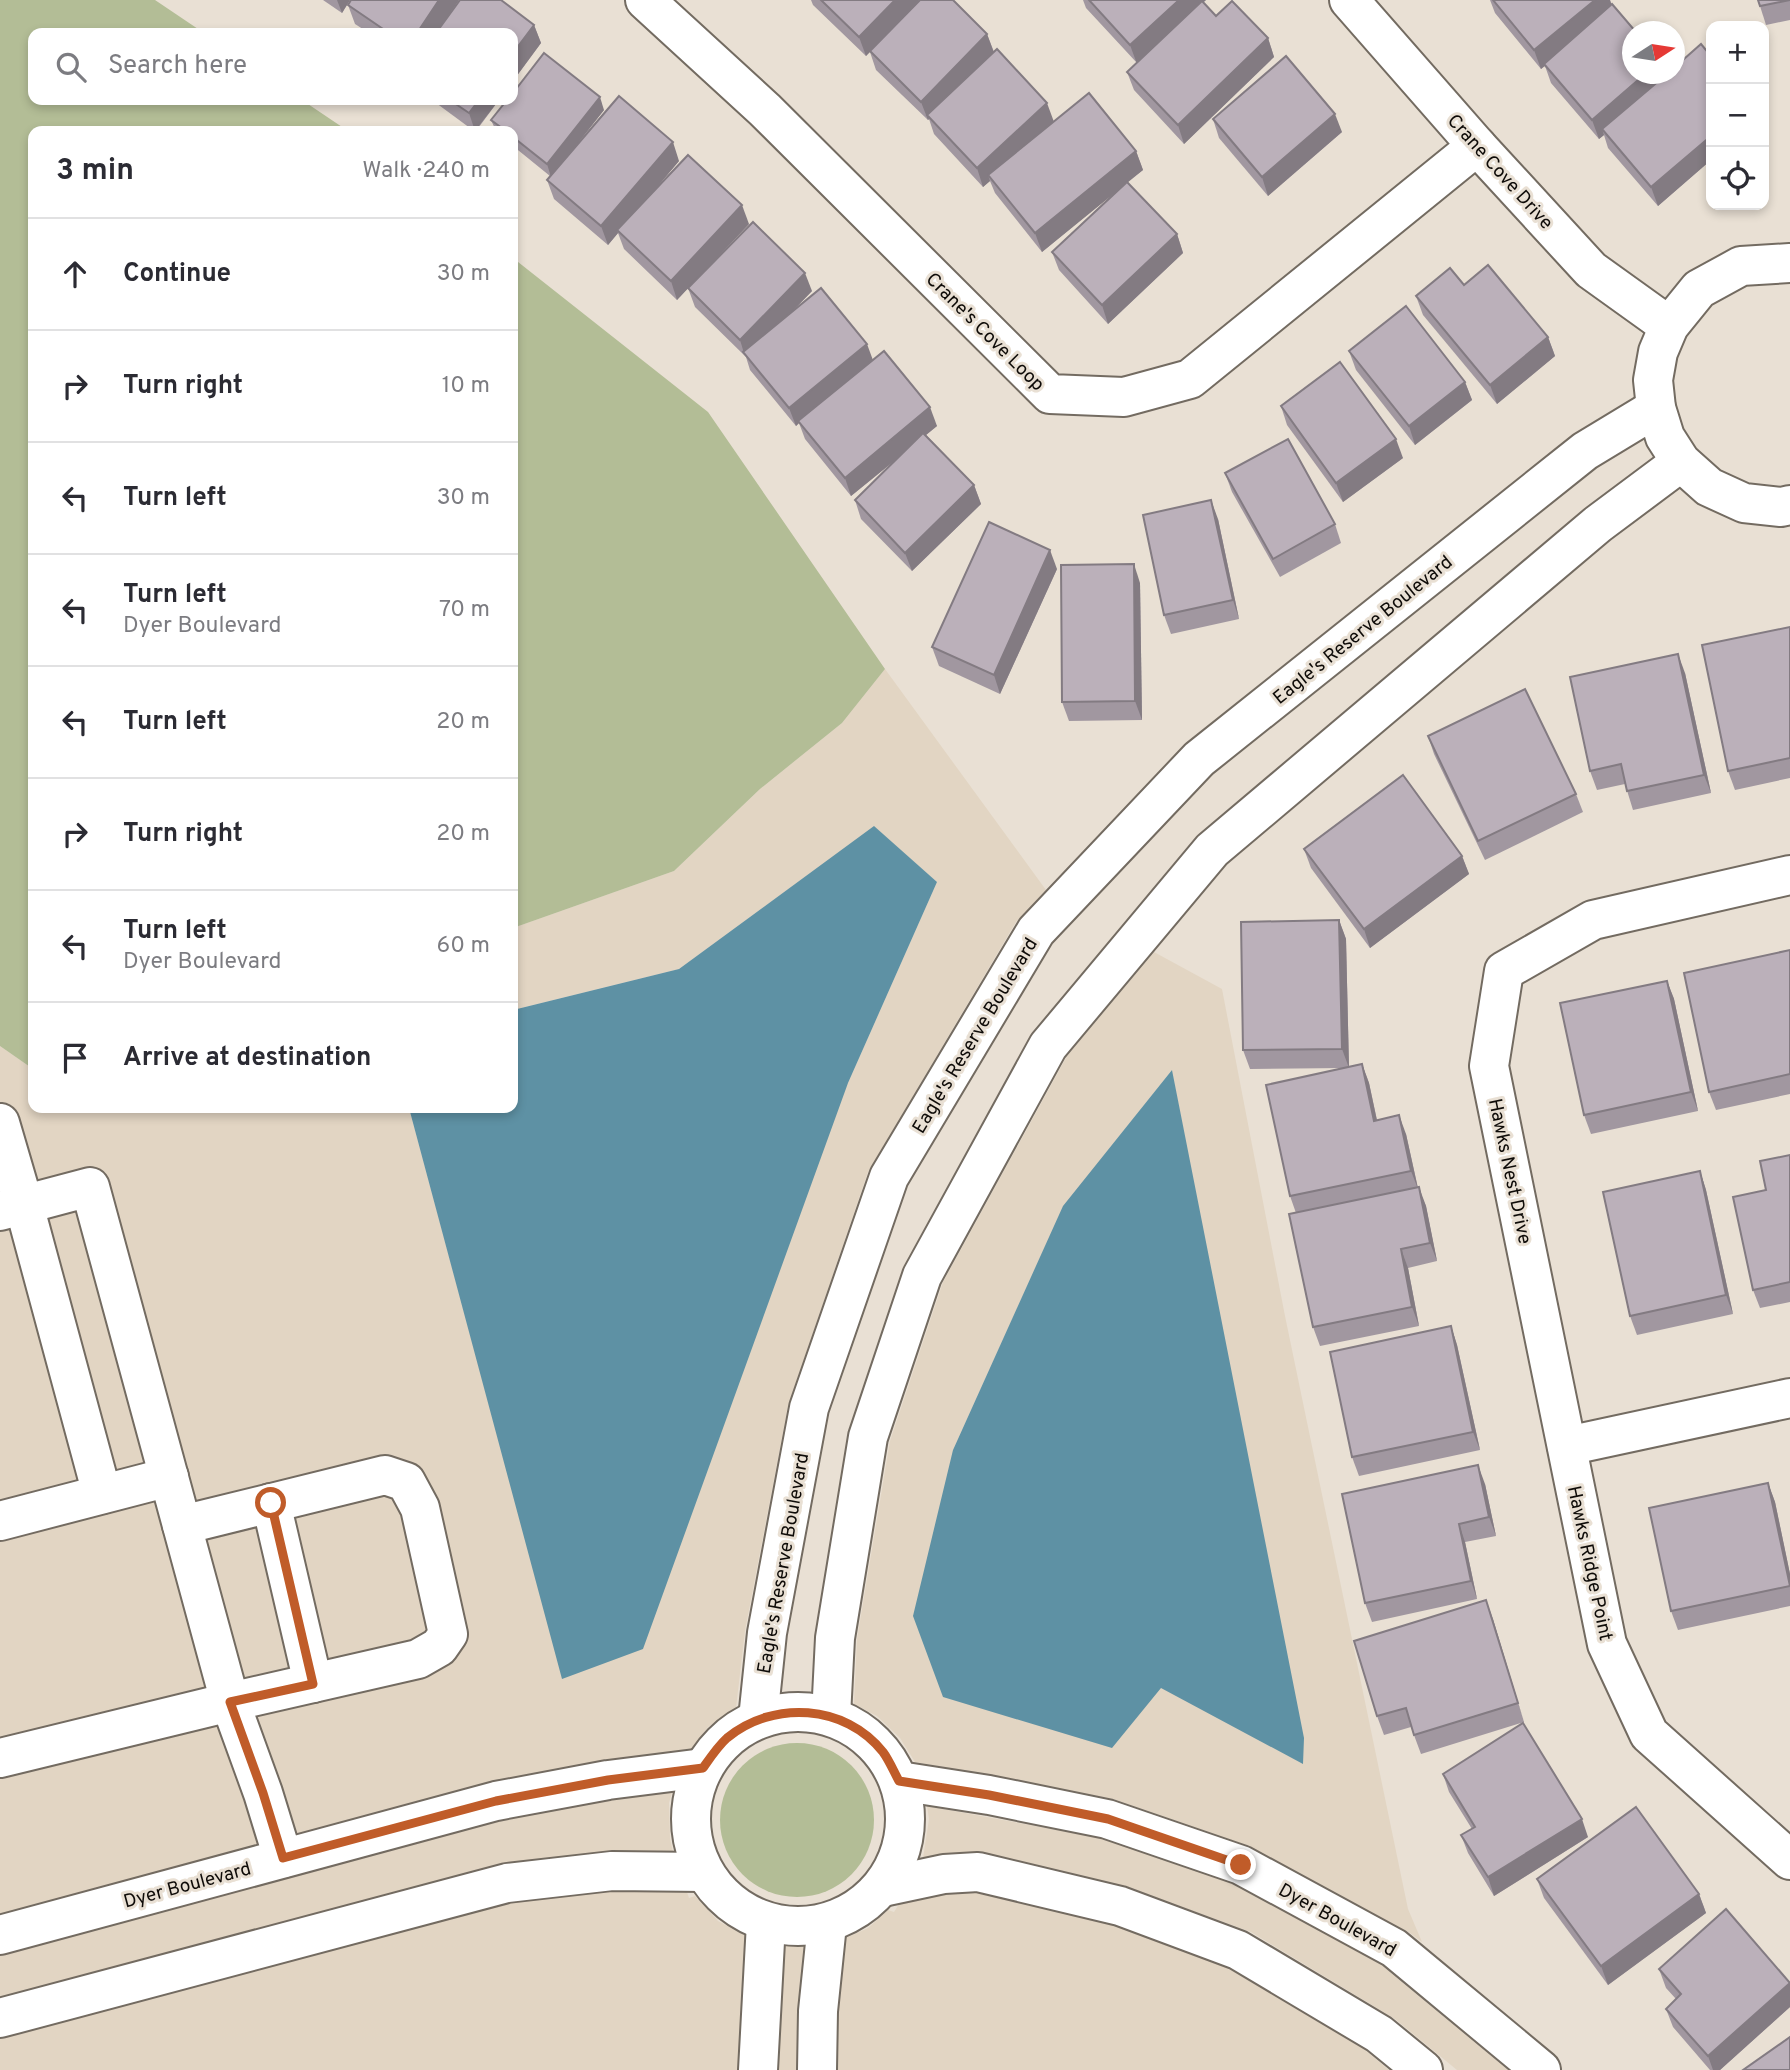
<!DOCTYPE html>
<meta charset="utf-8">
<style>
:root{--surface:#fff;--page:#f2f2f3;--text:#2b2b33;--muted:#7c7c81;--line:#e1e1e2}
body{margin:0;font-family:Overpass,sans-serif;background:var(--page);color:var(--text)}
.controls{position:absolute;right:21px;top:21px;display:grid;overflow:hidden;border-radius:14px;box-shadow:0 4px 10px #0003}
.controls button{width:63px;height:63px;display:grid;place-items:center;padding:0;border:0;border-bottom:2px solid var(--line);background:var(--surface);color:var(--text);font:35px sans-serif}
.compass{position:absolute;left:1622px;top:21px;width:63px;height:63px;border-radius:50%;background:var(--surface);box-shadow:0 4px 10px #0003;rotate:78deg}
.stop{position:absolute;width:21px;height:21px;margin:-16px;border:5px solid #c05c29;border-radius:50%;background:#fff}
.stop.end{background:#c05c29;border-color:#fff;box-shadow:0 2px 7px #0008}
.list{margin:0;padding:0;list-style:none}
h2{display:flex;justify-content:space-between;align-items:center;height:91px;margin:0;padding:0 28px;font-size:30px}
h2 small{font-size:23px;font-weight:400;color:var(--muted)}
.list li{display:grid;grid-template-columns:46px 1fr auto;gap:21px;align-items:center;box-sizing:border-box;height:112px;padding:0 28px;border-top:2px solid var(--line)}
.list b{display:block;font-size:26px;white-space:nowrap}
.list p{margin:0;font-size:23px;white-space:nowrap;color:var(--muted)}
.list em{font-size:23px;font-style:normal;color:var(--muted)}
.icon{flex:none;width:38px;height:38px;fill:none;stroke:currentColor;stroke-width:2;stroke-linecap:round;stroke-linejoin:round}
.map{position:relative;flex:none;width:1790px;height:2070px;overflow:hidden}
.search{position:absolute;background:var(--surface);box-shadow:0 4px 10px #0003;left:28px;top:28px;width:490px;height:77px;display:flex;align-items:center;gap:18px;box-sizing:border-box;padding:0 24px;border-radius:14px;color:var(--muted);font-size:26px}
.panel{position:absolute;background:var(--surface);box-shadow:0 4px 10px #0003;left:28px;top:126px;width:490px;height:987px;border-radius:14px}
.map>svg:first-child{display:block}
</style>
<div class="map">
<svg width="1790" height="2070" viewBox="0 0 1790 2070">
<rect width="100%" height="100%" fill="#e9e0d4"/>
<g fill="#e2d5c3" fill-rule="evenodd">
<path d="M885 669 1046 890 1016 922 868 1172 788 1406 745 1631 736 1708 708 1727 691 1749 605 1760 490 1782 0 1914V1046L33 1069V1108H409L563 1678 848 1083 937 882 874 827 679 969 513 1010V928L674 871 760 789 842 723Z"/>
<path d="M1154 952 1222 989 1285 1316 1408 1909 1422 1942 1410 1933 1249 1846 1113 1799 995 1776 915 1762 900 1738 877 1716 854 1704 857 1639 890 1441 943 1282 1067 1056ZM1172 1070 1303 1763H1302L1161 1687 953 1450 1063 1207Z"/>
<path d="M672 1792 669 1803 670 1839 673 1852H610L501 1864 0 1997V1955L500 1820 611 1800Z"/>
<path d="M927 1806 1100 1838 1230 1883 1380 1964 1508 2070H1457L1395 2019 1251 1932 1130 1888 985 1853 945 1854 923 1858 929 1819Z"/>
<path d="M612 1891 687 1892 689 1898 695 1896 718 1921 753 1940 764 1943 825 1944 837 1942 868 1928 888 1910 894 1912 899 1904 947 1893 975 1892 1112 1925 1226 1967 1365 2050 1389 2070H0V2039L510 1902Z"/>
</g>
<g fill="#b3bd96">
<path d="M0 0H155L204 33H33V100H302L348 131H33V1069L0 1046Z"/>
<path d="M513 258 708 412 885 669 842 723 760 789 674 871 513 928Z"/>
<circle cx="797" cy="1820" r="77"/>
</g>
<g fill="#5e91a4">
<path d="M874 826 937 882 848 1083 643 1649 562 1679 409 1108H513V1010L679 969Z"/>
<path d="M1172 1070 1304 1738 1303 1764 1161 1688 1112 1748 943 1697 913 1616 953 1450 1063 1206Z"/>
</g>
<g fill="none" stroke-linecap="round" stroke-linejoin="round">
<g stroke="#736b61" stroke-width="42">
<g id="minor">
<path d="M645 0 765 110 1050 394 1124 397 1190 379 1477 146"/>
<path d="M1349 0 1477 146 1591 270 1669 326"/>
<path d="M1790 263 1741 266 1699 289 1669 326 1658 352 1653 380 1656 408 1665 437 1681 462 1709 487 1744 503 1781 507 1790 505"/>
<path d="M1790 875 1593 920 1504 971 1489 1066 1607 1644 1649 1734 1790 1860"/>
<path d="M0 1123 24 1205 102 1494"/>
<path d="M0 1211 90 1187 230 1702 263 1793 283 1858"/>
<path d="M1567 1446 1790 1398"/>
<path d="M271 1503 313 1683"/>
<path d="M0 1521 169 1477"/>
<circle cx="798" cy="1819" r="107"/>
<path d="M831 1716 835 1638 868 1437 922 1276 1048 1046 1212 850 1598 524 1681 462"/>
<path d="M758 1719 767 1633 809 1408 889 1177 1036 931 1199 759 1585 451 1656 408"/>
<path d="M0 1758 230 1702 418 1659 439 1647 448 1634 420 1508 406 1482 385 1475 182 1525"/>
<path d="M899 1781 989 1795 1107 1819 1241 1865 1394 1948 1541 2070"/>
<path d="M883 1887 944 1874 978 1872 1120 1906 1238 1950 1379 2034 1423 2070"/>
<path d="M0 1935 496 1801 608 1780 703 1768"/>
<path d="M0 2018 507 1883 612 1871 704 1872"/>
<path d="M758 2070 766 1923"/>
<path d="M817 2070 818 2011 827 1924"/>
</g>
</g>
<use href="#minor" stroke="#fff" stroke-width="38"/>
</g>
<g fill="#a197a0">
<path d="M323 0H350L342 13Z"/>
<path d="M351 0H459L440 28 460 0H501L534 25 541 43 513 81V33H369L355 24 348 5Z"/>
<path d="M811 0H919L987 34 994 52 1053 121 1136 151 1143 170 1127 182 1177 234 1183 253 1108 324 1059 270 1052 252 1116 191 1042 252 995 193 990 181 983 187 934 134 929 119 928 120 876 70 870 52 866 56 813 5Z"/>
<path d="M1083 0H1206L1203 2 1216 16 1268 38 1274 57 1184 144 1134 90 1127 72 1137 63 1086 8Z"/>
<path d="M1490 0H1610L1611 4 1666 74 1711 56V160L1658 206 1608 148 1604 135 1599 139 1551 83 1545 66 1541 69 1495 13Z"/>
<path d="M1790 0V20L1766 25 1760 6Z"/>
<path d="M432 100H499L476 131H474Z"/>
<path d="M604 110 575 147 679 161 651 194 749 224 693 283 812 291 789 315 872 360 937 426 926 435 974 485 981 504 912 571 861 519 855 500 893 462 851 496 805 439 799 423 796 426 750 370 746 357 695 307 688 288 677 300 624 249 618 233 608 245 554 199 547 180 550 176 513 146V131H496L491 120Z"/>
<path d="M1213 119 1342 132 1268 196 1219 138Z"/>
<path d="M1464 285 1548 337 1555 356 1497 404 1423 315 1416 296Z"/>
<path d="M1349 351 1465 382 1472 400 1415 445 1356 370Z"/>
<path d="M1281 406 1403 458 1343 502 1287 425Z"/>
<path d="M1225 473 1335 524 1341 543 1280 577 1232 492Z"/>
<path d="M1218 519 1239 619 1171 634 1164 615Z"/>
<path d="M1057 569 1000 694 939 666 932 647Z"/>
<path d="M1140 583 1142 720 1069 721 1062 702Z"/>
<path d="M1790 627V778L1735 790 1728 771Z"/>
<path d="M1685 673 1711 793 1633 810 1625 784 1597 790 1590 771Z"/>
<path d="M1428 736 1576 794 1583 812 1485 860 1434 754Z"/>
<path d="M1304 849 1462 856 1469 874 1370 948 1311 868Z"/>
<path d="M1339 920 1346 939 1349 1067 1362 1064 1369 1083 1377 1120 1406 1134 1418 1188 1426 1206 1437 1261 1408 1268 1419 1326 1320 1346 1313 1327 1296 1213 1290 1196 1344 1068 1250 1069 1243 1050Z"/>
<path d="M1790 950V1094L1716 1110 1709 1092Z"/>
<path d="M1667 981 1674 999 1698 1111 1591 1134 1584 1115Z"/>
<path d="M1790 1155V1302L1760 1308 1753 1290 1766 1190Z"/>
<path d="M1700 1171 1706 1190 1733 1314 1637 1335 1630 1316Z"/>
<path d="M1451 1326 1457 1345 1480 1450 1359 1476 1352 1457Z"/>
<path d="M1768 1483 1775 1502 1790 1574V1606L1678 1630 1671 1611Z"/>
<path d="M1485 1484 1496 1536 1465 1542 1477 1599 1372 1622 1365 1603Z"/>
<path d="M1486 1600 1524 1722 1421 1754 1411 1727 1384 1735 1377 1716Z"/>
<path d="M1443 1774 1588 1837 1494 1896 1468 1853 1461 1835 1472 1829 1449 1792Z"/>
<path d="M1537 1879 1699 1894 1706 1913 1608 1985 1544 1898Z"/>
<path d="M1659 1969 1790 2007 1720 2070H1710L1673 2027 1666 2009 1676 1999 1666 1988Z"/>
</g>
<g fill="#837b82">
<path d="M337 0H350L342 13Z"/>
<path d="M439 0H459L436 33H417Z"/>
<path d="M895 0H919L866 56 859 37Z"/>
<path d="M1179 0H1206L1137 64 1130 45Z"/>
<path d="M1595 0H1610L1613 9 1541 69 1534 50Z"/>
<path d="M534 25 541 43 513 81V53Z"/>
<path d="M987 34 994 53 927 115 929 119 928 120 921 102Z"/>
<path d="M1268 38 1274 57 1184 144 1178 125Z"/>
<path d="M1645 74H1665L1667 79 1602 129 1604 135 1599 139 1592 120Z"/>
<path d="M600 97 604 110 551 177 547 164Z"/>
<path d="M479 100H499L475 131 469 113Z"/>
<path d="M1047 103 1054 122 988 175 990 181 983 187 977 168Z"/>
<path d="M1335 114 1342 132 1268 196 1262 177Z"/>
<path d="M1711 136V160L1658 206 1651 187Z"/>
<path d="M673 142 679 161 619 232 617 230 618 233 608 245 601 226Z"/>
<path d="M1136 151 1143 170 1042 252 1035 233Z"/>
<path d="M742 205 749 224 677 300 671 281Z"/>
<path d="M1177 234 1183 253 1108 324 1102 305Z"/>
<path d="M805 273 812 291 748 357 744 353 740 340Z"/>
<path d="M1548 337 1555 356 1497 404 1490 385Z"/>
<path d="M867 344 874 363 798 421 799 423 796 426 789 408Z"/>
<path d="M1465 382 1472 400 1415 445 1409 426Z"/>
<path d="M930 407 937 426 851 496 845 478Z"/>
<path d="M1396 439 1403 458 1343 502 1336 483Z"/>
<path d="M974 485 981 504 912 571 905 553Z"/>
<path d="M1211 500 1218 519 1239 619 1233 600Z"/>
<path d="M1050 550 1057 569 1000 694 994 675Z"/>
<path d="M1134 564 1140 583 1142 720 1135 701Z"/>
<path d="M1678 654 1685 673 1711 793 1704 775Z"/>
<path d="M1462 856 1469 874 1370 948 1364 929Z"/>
<path d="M1339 920 1346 939 1349 1068 1342 1049Z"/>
<path d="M1667 981 1674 999 1698 1111 1691 1092Z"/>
<path d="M1362 1064 1369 1083 1381 1140 1374 1121Z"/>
<path d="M1399 1115 1406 1134 1418 1189 1411 1171Z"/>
<path d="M1700 1171 1706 1190 1733 1314 1726 1295Z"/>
<path d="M1419 1187 1426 1206 1437 1261 1430 1243Z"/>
<path d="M1401 1249 1408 1268 1419 1326 1412 1307Z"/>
<path d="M1451 1326 1457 1345 1480 1450 1473 1432Z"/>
<path d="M1478 1465 1485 1484 1496 1536 1489 1517Z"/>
<path d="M1768 1483 1775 1502 1790 1574V1587Z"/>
<path d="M1459 1524 1465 1542 1477 1599 1471 1581Z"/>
<path d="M1486 1600 1493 1619 1524 1722 1518 1703Z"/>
<path d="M1582 1819 1588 1837 1494 1896 1488 1877Z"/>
<path d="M1699 1894 1706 1913 1608 1985 1601 1966Z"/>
<path d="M1790 1983V2007L1720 2070H1713L1708 2056Z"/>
</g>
<g fill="#bbb0ba" stroke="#837b82" stroke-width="2">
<path d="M351 0H439L417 33H389L348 5Z"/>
<path d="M460 0H501L534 25 513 53V33H436Z"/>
<path d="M821 0H895L859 37Z"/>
<path d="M920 0H953L987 34 921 102 870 51Z"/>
<path d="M1089 0H1179L1130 45Z"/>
<path d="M1493 0H1595L1534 50Z"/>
<path d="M1758 0H1790L1760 6Z"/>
<path d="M1202 1 1216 16 1232 1 1268 38 1178 125 1127 72Z"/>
<path d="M1612 4 1636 32H1633V74H1645L1592 120 1544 64Z"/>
<path d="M1701 44 1711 56V136L1651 187 1602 129 1667 74H1675V67Z"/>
<path d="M997 49 1047 103 977 168 927 115Z"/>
<path d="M544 53 600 97 547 164 513 137V131H506L491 120 507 100H513V93Z"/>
<path d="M1286 56 1335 114 1262 177 1213 119Z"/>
<path d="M1089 93 1136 151 1035 233 988 175Z"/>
<path d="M619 96 673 142 601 226 547 180Z"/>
<path d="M450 100H479L469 113Z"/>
<path d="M688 155 742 205 671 281 617 230Z"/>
<path d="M1127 182 1177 234 1102 305 1052 252Z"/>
<path d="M753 222 805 273 740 340 688 288Z"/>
<path d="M1488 265 1548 337 1490 385 1416 296 1450 268 1464 285Z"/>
<path d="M821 288 867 344 789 408 743 352Z"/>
<path d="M1406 306 1465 382 1409 426 1349 351Z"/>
<path d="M884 351 930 407 845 478 798 421Z"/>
<path d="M1340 362 1396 439 1336 483 1281 406Z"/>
<path d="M923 433 974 485 905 553 855 500Z"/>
<path d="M1288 439 1335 524 1273 559 1225 473Z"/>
<path d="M1211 500 1233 600 1164 615 1143 515Z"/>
<path d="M989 522 1050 550 994 675 932 647Z"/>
<path d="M1134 564 1135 701 1062 702 1061 565Z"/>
<path d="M1790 627V758L1728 771 1702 645Z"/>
<path d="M1678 654 1704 775 1627 791 1621 764 1590 771 1570 677Z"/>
<path d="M1525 689 1576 794 1478 841 1428 736Z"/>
<path d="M1403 775 1462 856 1364 929 1304 849Z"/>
<path d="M1339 920 1342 1049 1243 1050 1241 922Z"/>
<path d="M1790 950V1074L1709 1092 1684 973Z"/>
<path d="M1667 981 1691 1092 1584 1115 1560 1003Z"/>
<path d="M1362 1064 1374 1121 1399 1115 1411 1171 1290 1196 1266 1085Z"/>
<path d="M1790 1155V1282L1753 1290 1733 1197 1766 1190 1760 1161Z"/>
<path d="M1700 1171 1726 1295 1630 1316 1603 1192Z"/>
<path d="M1419 1187 1430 1243 1401 1249 1412 1307 1313 1327 1289 1214Z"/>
<path d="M1451 1326 1473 1432 1352 1457 1330 1352Z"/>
<path d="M1478 1465 1489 1517 1459 1524 1471 1581 1365 1603 1342 1494Z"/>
<path d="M1768 1483 1790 1586 1671 1611 1649 1508Z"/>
<path d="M1486 1600 1518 1703 1414 1735 1406 1708 1377 1716 1354 1641Z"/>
<path d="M1523 1723 1582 1819 1488 1877 1461 1835 1475 1827 1443 1774Z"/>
<path d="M1636 1807 1699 1894 1601 1966 1537 1879Z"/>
<path d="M1726 1909 1790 1983 1708 2056 1666 2009 1681 1994 1659 1969Z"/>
<path d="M1790 2037V2070H1743Z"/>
</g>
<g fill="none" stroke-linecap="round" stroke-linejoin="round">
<path stroke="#c05c29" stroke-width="9" d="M271 1503 313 1684 230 1702 263 1793 283 1858 496 1801 608 1780 703 1768C710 1758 718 1746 727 1738 773 1700 845 1704 883 1752 889 1760 894 1772 899 1781L989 1795 1108 1819 1241 1865"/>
</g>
<g text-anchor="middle" stroke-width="6" stroke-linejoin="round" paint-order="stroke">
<g font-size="19" fill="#0e0b08" stroke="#e9e0d4">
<text transform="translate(1501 171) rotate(48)" y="7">Crane Cove Drive</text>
<text transform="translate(986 331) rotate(45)" y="7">Crane's Cove Loop</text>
<text transform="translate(1362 629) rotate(-39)" y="7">Eagle's Reserve Boulevard</text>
<text transform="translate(974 1035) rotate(-59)" y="7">Eagle's Reserve Boulevard</text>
<text transform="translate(1511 1171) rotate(78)" y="7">Hawks Nest Drive</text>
<text transform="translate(782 1563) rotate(-80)" y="7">Eagle's Reserve Boulevard</text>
<text transform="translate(1591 1563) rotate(78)" y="7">Hawks Ridge Point</text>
<text transform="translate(187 1884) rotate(-15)" y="7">Dyer Boulevard</text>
<text transform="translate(1338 1919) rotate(29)" y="7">Dyer Boulevard</text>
</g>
</g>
</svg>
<div class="controls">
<button>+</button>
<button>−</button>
<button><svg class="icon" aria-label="locate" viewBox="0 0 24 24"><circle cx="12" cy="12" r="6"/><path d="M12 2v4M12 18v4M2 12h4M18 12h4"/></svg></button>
</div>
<svg class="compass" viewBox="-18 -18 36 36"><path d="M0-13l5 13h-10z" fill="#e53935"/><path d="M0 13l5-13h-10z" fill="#7c7c81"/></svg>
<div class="stop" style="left:271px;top:1503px"></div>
<div class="stop end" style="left:1241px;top:1865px"></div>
<div class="search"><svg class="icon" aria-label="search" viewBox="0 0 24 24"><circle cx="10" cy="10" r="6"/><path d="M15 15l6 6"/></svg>Search here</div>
<section class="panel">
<h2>3 min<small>Walk · 240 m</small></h2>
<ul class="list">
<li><svg class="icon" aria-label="ahead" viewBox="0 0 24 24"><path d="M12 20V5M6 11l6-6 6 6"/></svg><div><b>Continue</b></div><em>30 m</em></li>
<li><svg class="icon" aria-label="right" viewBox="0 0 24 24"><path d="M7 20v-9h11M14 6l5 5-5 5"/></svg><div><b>Turn right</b></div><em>10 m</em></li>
<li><svg class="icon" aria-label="left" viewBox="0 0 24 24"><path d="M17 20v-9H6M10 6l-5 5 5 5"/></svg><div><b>Turn left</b></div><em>30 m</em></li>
<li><svg class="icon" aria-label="left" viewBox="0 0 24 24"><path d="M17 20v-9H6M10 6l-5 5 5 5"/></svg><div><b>Turn left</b><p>Dyer Boulevard</p></div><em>70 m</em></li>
<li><svg class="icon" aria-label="left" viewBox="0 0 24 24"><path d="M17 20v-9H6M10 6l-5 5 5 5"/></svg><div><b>Turn left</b></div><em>20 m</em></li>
<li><svg class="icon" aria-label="right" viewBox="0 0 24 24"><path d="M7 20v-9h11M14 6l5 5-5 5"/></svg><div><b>Turn right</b></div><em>20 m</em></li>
<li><svg class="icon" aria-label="left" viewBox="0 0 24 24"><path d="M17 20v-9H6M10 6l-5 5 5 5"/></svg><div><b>Turn left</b><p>Dyer Boulevard</p></div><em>60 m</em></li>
<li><svg class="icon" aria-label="arrive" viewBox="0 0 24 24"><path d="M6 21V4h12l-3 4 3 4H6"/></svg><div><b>Arrive at destination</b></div></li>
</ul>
</section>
</div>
